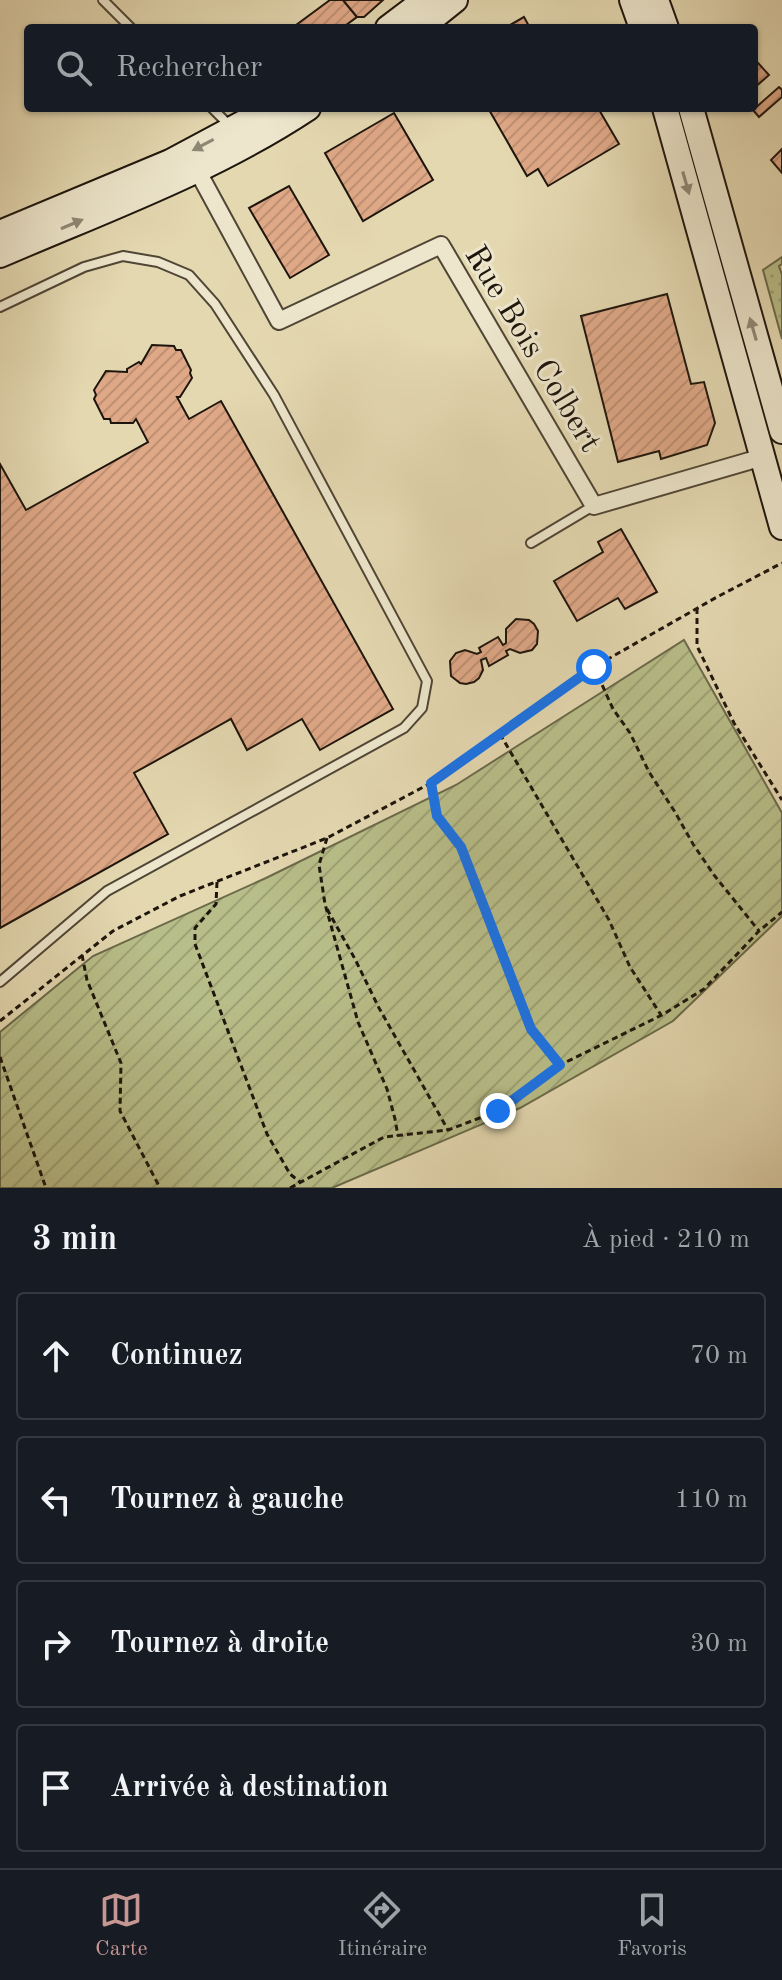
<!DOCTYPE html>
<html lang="fr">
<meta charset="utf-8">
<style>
:root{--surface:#171b24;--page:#20242c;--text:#f1f3f6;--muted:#9ea1a6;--line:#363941;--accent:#c59692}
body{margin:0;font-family:"Old Standard TT",serif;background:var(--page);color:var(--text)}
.stop{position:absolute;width:24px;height:24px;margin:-18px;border:6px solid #1a73e8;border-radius:50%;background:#fff}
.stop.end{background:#1a73e8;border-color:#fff;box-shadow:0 2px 8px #0008}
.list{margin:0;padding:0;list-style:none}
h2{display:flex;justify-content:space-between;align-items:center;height:104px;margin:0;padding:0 32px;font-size:34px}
h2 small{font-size:26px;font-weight:400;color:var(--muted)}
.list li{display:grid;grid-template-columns:52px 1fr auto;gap:24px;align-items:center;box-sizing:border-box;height:128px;margin:0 16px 16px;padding:0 16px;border:2px solid var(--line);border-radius:8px}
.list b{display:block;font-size:30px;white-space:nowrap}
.list em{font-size:26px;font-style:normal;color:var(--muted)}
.icon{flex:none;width:44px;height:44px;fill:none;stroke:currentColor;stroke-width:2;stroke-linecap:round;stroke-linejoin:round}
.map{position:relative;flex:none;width:782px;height:1188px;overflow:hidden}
.search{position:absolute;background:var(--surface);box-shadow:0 2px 6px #0004;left:24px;right:24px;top:24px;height:88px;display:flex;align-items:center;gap:20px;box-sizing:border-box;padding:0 28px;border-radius:8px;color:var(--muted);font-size:30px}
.sheet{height:680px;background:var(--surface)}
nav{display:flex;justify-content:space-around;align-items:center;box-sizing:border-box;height:112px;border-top:2px solid var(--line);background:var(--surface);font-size:22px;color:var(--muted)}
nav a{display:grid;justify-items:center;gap:4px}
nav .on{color:var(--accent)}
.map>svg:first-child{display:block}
</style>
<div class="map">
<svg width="782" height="1188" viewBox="0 0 782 1188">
<defs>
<pattern id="grass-dots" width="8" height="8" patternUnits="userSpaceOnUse" patternTransform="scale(2)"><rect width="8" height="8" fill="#b8be89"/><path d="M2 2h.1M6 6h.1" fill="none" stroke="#9ea275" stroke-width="1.8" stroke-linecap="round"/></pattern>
<pattern id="garden-furrows" width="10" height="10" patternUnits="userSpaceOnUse" patternTransform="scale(2)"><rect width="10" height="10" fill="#b8be89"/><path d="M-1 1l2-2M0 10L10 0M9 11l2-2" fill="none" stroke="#9ea275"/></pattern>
<pattern id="building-hatch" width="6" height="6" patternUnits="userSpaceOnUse" patternTransform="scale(2)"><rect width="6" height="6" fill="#dfa887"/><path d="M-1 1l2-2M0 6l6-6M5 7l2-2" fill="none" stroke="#bf9073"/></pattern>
</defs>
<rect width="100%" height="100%" fill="#e4d8b1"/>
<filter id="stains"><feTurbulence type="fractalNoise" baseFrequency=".0025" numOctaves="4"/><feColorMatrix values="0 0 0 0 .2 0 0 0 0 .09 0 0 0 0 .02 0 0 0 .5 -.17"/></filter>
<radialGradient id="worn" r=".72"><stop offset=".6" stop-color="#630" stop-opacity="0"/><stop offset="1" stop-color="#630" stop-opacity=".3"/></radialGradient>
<path fill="url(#grass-dots)" stroke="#6a6a4a" stroke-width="2" d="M782 257V264L779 266 782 275V339L763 270Z"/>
<path fill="url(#garden-furrows)" stroke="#6a6a4a" stroke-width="2" d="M684 640 782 813V916L673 1021 520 1108 332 1188H0V1032L93 956 266 878 456 785Z"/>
<g fill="url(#building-hatch)" stroke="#1d150c" stroke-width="2">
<path d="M330 0H343L357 17 342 28H292Z"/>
<path d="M343 0H383L364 17H357Z"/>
<path d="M524 17 530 28H505Z"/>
<path d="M758 63 769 75 754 88V67Z"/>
<path d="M779 87 782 90V97L759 117 753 110Z"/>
<path d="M488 108H598L619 144 548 186 538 169 527 176Z"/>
<path d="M394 113 433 180 363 221 325 153Z"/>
<path d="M782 149V173L771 160Z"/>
<path d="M289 186 329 255 290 278 249 208Z"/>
<path d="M667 294 691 384 704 382 715 423 707 445 661 459 659 451 618 462 581 316Z"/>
<path d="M152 345 174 346 176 350H181L191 370 190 373 192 378 180 397H177L189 419 221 401 393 709 320 750 302 719 247 750 231 719 134 773 168 834 0 928V464L26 510 148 442 136 419 133 423H111L110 419H104L94 399 96 395 94 390 106 371 127 372V369L139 362 141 364Z"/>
<path d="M621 529 657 592 625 609 618 598 577 621 554 581 603 552 598 542Z"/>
<path d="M516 619 529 620 534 624 538 631 537 644 532 650 520 653 510 649 506 651 508 655 489 666 486 658 481 660 483 670 479 678 474 682 466 684 460 683 451 676 450 661 456 653 465 650 477 654 481 652 479 648 498 637 503 645 506 643V629Z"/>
</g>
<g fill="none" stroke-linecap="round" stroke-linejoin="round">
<g stroke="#4f4635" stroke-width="12">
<g id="lane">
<path d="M103 0 131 28"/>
<path d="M212 108 229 125"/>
<path d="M0 307 84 267 123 256 158 262 189 275 215 304 274 395 427 681 422 708 404 728 107 891 0 982"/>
<path d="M531 543 593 506"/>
</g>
</g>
<g stroke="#4f4635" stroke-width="20">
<path id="street" d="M197 170 279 321 441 245 594 506 763 457"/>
</g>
<g stroke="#1d150c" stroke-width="28">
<g id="secondary">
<path d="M632 0 642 28"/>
<path d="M656 0 666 28"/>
<path d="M388 28 425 0"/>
<path d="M420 28 455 0"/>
<path d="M665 108 782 527"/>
<path d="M691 108 782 431"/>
<path d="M0 233 170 162 271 108"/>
<path d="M0 255C104 210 213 171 308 108"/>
</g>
</g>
<g stroke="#1d150c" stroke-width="3" stroke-dasharray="6 4" stroke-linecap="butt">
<path d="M697 608V646L734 723 782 800"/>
<path d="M594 667 613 709 630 733 649 772 675 812 693 844 714 875 759 931"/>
<path d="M500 734 609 920 630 967 661 1015"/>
<path d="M431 783 437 816 461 847 531 1029 560 1065"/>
<path d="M327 838 319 865 325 904 358 1022 387 1089 395 1119 398 1136"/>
<path d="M217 882 216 904 195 928V944L267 1134 290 1174 300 1182"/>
<path d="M327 909 355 959 379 1008 448 1130"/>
<path d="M82 955 87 980 121 1063 120 1111 160 1188"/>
<path d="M0 1021 113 931 180 896 327 838 431 783 594 667 717 597 782 563"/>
<path d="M0 1057 46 1188"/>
<path d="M290 1188 384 1137 448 1130 498 1111 560 1065 662 1015 704 989 759 931 782 912"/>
</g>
<use href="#lane" stroke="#ede6cc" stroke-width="8"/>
<use href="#street" stroke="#ede6cc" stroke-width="16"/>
<use href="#secondary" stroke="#ede6cc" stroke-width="24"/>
</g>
<defs><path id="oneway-solid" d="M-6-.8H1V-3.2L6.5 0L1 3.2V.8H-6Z" transform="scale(2)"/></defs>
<g fill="#8f8876">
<use href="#oneway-solid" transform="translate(203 145) rotate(152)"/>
<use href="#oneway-solid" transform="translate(686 183) rotate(74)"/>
<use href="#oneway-solid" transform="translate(72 224) rotate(-23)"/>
<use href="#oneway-solid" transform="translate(753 329) rotate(-106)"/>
</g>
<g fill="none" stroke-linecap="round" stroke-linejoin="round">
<path stroke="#1a73e8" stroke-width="10" d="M498 1111 560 1065 531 1029 461 847 437 816 431 783 594 667"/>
</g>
<g text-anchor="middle" stroke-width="6" stroke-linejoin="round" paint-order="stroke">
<g font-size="32" fill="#1d150c" stroke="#ede6cc">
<text transform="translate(534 348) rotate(59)" y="11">Rue Bois Colbert</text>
</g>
</g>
<rect width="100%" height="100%" filter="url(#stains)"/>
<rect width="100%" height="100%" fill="url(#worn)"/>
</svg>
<div class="stop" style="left:594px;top:667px"></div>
<div class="stop end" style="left:498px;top:1111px"></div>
<div class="search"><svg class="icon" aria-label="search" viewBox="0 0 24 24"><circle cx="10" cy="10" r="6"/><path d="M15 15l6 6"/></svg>Rechercher</div>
</div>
<section class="sheet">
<h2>3 min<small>À pied · 210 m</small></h2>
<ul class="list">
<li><svg class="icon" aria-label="ahead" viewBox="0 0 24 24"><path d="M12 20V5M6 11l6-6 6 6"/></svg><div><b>Continuez</b></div><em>70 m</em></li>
<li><svg class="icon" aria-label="left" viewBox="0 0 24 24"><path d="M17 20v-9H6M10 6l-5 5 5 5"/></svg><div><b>Tournez à gauche</b></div><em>110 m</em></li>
<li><svg class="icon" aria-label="right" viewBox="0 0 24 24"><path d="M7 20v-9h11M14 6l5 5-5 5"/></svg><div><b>Tournez à droite</b></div><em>30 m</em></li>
<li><svg class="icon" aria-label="arrive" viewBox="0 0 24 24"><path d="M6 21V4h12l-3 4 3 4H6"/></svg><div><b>Arrivée à destination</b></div></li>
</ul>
</section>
<nav>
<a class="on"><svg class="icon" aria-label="map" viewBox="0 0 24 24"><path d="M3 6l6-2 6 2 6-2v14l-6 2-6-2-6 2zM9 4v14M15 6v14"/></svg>Carte</a>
<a><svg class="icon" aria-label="directions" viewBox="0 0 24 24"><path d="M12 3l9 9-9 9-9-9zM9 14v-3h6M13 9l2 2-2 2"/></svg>Itinéraire</a>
<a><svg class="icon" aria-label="saved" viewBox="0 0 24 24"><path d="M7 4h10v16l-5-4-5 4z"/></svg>Favoris</a>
</nav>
